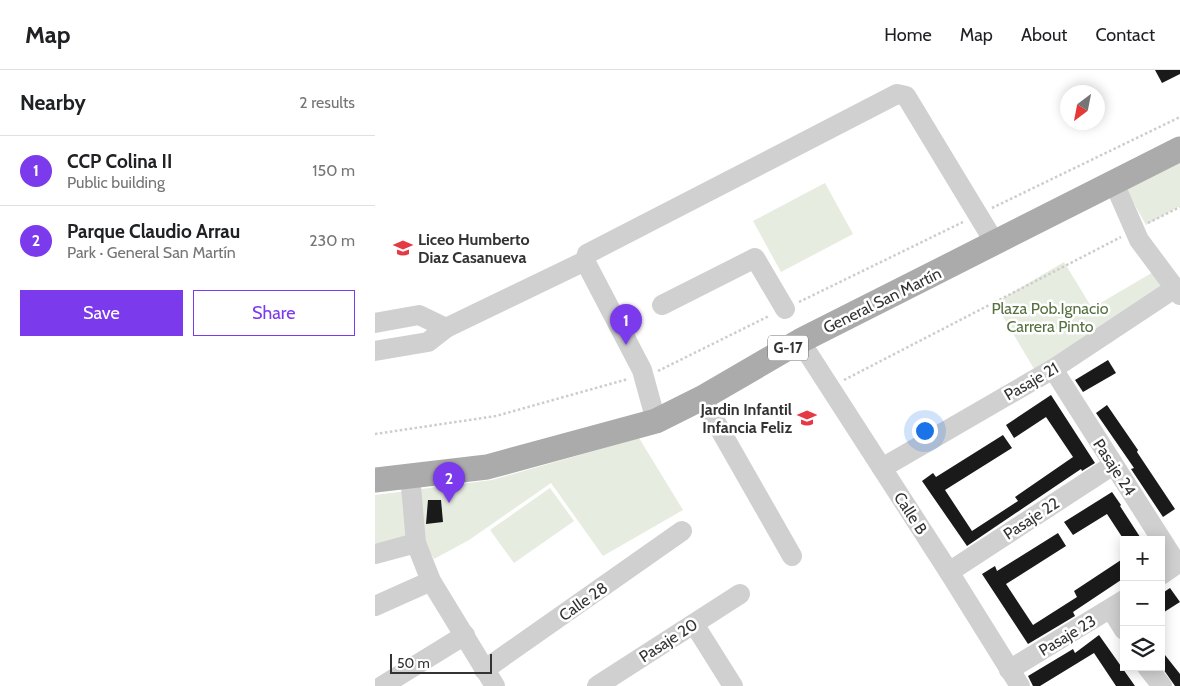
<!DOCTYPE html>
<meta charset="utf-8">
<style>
:root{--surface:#fff;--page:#f2f2f2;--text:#202124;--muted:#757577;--line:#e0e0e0;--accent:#7c3aed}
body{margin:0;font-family:Cabin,sans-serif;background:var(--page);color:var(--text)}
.controls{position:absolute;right:15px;bottom:15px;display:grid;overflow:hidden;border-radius:0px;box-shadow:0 2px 12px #0003}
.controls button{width:45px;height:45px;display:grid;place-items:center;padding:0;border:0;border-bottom:1px solid var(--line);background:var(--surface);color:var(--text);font:25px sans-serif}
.compass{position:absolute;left:685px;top:15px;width:45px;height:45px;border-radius:50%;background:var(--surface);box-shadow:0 2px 12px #0003;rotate:212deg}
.scale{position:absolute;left:15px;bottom:12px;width:102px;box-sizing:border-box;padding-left:5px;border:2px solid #333;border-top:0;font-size:14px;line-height:18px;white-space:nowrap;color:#333;-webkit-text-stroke:4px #fff;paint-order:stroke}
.you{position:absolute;left:549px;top:360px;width:18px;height:18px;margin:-12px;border:4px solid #fff;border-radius:50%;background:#1a73e8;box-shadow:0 0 0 8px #1a73e833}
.badge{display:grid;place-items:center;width:32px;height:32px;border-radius:50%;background:var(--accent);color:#fff;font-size:16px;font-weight:700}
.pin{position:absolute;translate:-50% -41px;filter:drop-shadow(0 1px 2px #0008)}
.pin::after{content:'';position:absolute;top:26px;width:18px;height:15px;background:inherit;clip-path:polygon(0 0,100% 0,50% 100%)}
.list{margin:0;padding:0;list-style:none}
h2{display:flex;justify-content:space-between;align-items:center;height:65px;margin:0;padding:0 20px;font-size:21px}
h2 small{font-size:16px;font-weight:400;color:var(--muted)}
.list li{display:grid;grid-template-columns:32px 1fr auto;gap:15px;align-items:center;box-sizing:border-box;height:70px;padding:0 20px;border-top:1px solid var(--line)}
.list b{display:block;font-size:19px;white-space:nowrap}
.list p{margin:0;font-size:16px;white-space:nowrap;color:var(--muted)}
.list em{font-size:16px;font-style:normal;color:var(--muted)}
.actions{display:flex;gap:10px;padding:15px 20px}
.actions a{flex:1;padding:11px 0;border:1px solid var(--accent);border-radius:0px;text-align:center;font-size:18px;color:var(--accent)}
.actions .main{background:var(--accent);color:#fff}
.icon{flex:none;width:28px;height:28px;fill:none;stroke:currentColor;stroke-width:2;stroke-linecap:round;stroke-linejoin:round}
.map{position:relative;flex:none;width:805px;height:616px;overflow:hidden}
header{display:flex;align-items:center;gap:30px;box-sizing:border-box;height:70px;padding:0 25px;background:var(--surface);border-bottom:1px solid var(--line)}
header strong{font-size:24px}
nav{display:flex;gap:28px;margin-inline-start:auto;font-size:18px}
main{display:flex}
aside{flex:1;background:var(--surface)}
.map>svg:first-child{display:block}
</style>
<header>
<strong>Map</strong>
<nav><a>Home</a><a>Map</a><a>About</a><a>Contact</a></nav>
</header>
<main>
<aside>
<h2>Nearby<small>2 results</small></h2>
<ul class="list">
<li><span class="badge">1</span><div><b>CCP Colina II</b><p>Public building</p></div><em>150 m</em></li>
<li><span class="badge">2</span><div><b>Parque Claudio Arrau</b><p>Park · General San Martín</p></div><em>230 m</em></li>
</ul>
<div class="actions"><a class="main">Save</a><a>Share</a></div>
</aside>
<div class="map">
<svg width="805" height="616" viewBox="0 0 805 616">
<rect width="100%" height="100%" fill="#fff"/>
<g fill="#e6ecdf">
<path d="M805 90V136L771 155 751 119Z"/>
<path d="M450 113 478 164 406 202 378 151Z"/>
<path d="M689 192 717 238 780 201 790 222 662 304 620 233Z"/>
<path d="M264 368 308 440 228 486 176 413 94 470 59 489 52 477 47 462 0 474V425L117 410Z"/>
<path d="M175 418 199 451 139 493 115 460Z"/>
</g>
<g fill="#1a1a1a">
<path d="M780 0H805V4L787 13Z"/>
<path d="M733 290 741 303 708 322 700 310Z"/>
<path d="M676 325 720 393 707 401 706 399 592 476 547 411 558 403 561 407 628 365 637 378 570 420 597 461 643 431 640 427 698 387 671 347 639 368 631 355Z"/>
<path d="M732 335 763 380 762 382 800 439 788 447 756 399 759 398 721 343Z"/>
<path d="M737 422 746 435 745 436 767 470H749L732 444 698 465 689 452Z"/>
<path d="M53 430H66L68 452 51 454Z"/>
<path d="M683 463 691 476 631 514 658 555 702 527 699 521 749 488V508L698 542 700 546 653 574 607 504 620 496 622 501Z"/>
<path d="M795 518 805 532 786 544V524Z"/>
<path d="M724 565 760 616H741L719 583 665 616H658L653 606 698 579 700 583Z"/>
<path d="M786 580 805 604V616H800L786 596Z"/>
</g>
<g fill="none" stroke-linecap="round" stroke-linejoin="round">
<g stroke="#cdcdcd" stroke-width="2.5" stroke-dasharray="2.5 2.5" stroke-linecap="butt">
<path d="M617 138 805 47"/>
<path d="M773 153 805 137"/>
<path d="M424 232 588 152"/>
<path d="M283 301 394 246"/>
<path d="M469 310 746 167"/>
<path d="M0 364 121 346 253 309"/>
</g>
<g stroke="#d0d0d0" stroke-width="20">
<path d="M739 113 764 170 805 225"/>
<path d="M287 235 380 188 410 239"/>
<path d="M0 253 44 245 71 258 210 191"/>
<path d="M425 271 574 502 645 616"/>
<path d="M0 281 53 272 71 258"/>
<path d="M678 299 802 494"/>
<path d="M327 328 417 486"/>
<path d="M281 351 267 300 210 191 212 184 522 24 531 26 620 173"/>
<path d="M507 398 678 299 800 218"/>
<path d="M35 405 41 473 56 511 120 616"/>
<path d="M0 484 41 473"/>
<path d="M574 502 738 395"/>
<path d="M786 505 805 492"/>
<path d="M0 536 56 511"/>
<path d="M736 539 749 560"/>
<path d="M319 554 358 616"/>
<path d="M772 597 787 616"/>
<path d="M109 600 307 461"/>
<path d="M634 600 749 530"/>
<path d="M7 616 90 565"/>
<path d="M222 616 365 524"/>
</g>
<path stroke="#ababab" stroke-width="25" d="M0 410 112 397 281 351 327 328 425 271 805 79"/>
</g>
<defs>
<g id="school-bare" transform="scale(1.5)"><path d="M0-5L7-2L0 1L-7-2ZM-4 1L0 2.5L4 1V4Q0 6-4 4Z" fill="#e63946" stroke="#fff" stroke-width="2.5" paint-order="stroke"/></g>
</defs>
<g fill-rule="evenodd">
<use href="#school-bare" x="28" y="178"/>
<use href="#school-bare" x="432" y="348"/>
</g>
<g text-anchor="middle" stroke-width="5" stroke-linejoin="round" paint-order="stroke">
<rect fill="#fff" stroke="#707070" stroke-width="1" x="393" y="265.5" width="40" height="25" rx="4"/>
<g font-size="15" font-weight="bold" fill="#333">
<text x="413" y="283">G-17</text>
</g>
<g font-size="16" font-weight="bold" fill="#333" stroke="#fff" text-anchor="start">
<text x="43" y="175">Liceo Humberto<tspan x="43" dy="18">Diaz Casanueva</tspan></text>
<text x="417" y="345" text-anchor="end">Jardin Infantil<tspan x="417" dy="18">Infancia Feliz</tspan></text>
</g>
<g font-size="16" fill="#333" stroke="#fff">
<text transform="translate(507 230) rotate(-26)" y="6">General San Martín</text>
<text transform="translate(656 311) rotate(-30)" y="6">Pasaje 21</text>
<text transform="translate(740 397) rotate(57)" y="6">Pasaje 24</text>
<text transform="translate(536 443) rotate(57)" y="6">Calle B</text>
<text transform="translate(656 448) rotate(-33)" y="6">Pasaje 22</text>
<text transform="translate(208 531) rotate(-35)" y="6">Calle 28</text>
<text transform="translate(692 565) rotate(-31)" y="6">Pasaje 23</text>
<text transform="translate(293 570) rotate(-33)" y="6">Pasaje 20</text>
</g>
<g font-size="16" fill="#56703f" stroke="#fff">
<text x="675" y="244">Plaza Pob.Ignacio<tspan x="675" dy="18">Carrera Pinto</tspan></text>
</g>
</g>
</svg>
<div class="controls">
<button>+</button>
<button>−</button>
<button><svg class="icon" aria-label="layers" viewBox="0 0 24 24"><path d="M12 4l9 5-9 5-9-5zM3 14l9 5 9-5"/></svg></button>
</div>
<svg class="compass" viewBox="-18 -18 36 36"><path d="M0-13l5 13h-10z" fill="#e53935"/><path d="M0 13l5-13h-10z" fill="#757577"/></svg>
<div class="scale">50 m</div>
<div class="you"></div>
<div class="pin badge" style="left:251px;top:275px">1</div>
<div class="pin badge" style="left:74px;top:433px">2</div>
</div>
</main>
